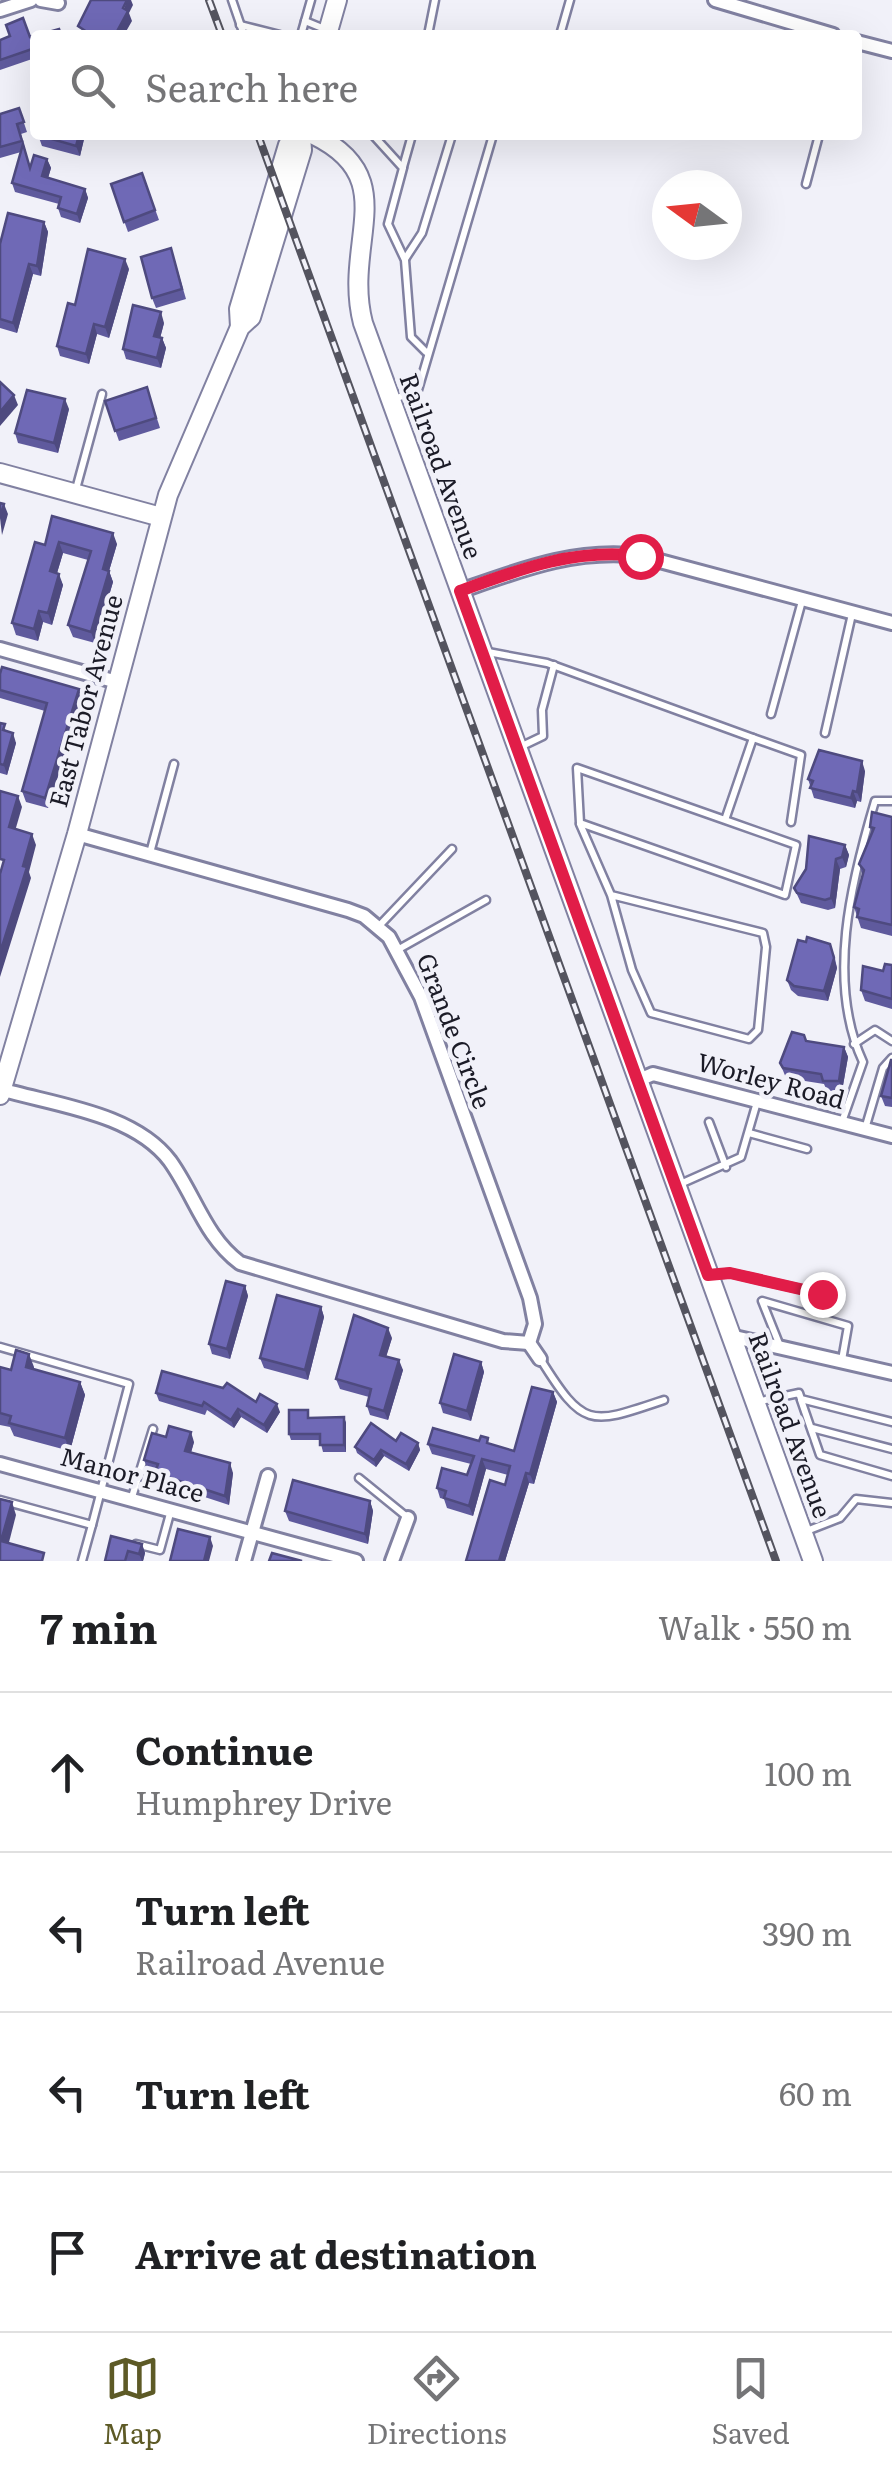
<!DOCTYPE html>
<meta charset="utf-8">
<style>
:root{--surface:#fff;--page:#f6f6f6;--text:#202124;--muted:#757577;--line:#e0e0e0;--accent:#5d5a26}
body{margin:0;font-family:Literata,serif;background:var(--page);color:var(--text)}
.compass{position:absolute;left:652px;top:170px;width:90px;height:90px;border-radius:50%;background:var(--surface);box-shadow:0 10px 40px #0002;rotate:285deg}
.stop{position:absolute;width:30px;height:30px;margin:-22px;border:8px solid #e11d48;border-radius:50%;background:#fff}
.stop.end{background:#e11d48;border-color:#fff;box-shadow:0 2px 10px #0008}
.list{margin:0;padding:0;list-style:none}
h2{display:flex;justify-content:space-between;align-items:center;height:130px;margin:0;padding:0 40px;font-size:42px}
h2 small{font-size:32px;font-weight:400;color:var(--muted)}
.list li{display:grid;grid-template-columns:65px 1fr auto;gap:30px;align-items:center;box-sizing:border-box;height:160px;padding:0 40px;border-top:2px solid var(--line)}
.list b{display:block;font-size:38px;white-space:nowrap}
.list p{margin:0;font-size:32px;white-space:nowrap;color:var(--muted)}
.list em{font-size:32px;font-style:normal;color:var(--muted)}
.icon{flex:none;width:55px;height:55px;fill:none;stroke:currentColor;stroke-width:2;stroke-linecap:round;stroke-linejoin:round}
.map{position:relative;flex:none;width:892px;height:1561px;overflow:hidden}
.search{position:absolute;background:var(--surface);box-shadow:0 10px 40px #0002;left:30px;right:30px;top:30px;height:110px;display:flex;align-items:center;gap:25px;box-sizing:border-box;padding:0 35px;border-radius:10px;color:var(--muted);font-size:38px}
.sheet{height:770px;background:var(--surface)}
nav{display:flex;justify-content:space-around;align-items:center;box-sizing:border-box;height:140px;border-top:2px solid var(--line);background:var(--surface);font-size:28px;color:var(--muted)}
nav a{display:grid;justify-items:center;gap:5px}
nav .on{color:var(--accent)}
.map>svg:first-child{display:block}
</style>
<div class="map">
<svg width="892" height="1561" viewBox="0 0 892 1561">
<rect width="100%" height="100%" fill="#f1f1f9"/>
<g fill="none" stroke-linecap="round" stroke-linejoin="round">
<g stroke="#8181a1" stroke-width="11">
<g id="lane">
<path d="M232 0 244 35"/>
<path d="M305 21 327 30"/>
<path d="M240 25 280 35"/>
<path d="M301 35 311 0"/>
<path d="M428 35 435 0"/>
<path d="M560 35 570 0"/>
<path d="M373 135 403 168 388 224 405 260 411 337 426 352"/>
<path d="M403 167 412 135"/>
<path d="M806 184 819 135"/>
<path d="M405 259 422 233 452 135"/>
<path d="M392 400 418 390 493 135"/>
<path d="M76 489 102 394"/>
<path d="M488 652 547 663 753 738 725 820 796 845 785 895 580 823 577 768 725 820"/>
<path d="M771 714 802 601"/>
<path d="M825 733 852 614"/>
<path d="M753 738 801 755 791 822"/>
<path d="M520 747 543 736 542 710 554 665"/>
<path d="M580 824 611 895 763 933 766 947 758 1030 749 1039 651 1013 632 970 611 895"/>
<path d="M150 853 174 764"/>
<path d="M379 926 452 849"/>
<path d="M399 949 486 900"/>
<path d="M854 1044 875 1030 892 1041"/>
<path d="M709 1122 726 1167"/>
<path d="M842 1122 863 1062C826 982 851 882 875 801H892"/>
<path d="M865 1129 883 1068 892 1058"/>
<path d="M749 1133 807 1149"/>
<path d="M678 1185 741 1157 757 1102"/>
<path d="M710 1275 730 1273 822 1294"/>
<path d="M780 1346 762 1301 848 1326 842 1360"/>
<path d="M0 1347 129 1384 92 1525 0 1500"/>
<path d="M541 1360C584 1429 590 1425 664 1400"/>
<path d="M801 1400 820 1455 892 1476"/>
<path d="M756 1402 799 1393 801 1399 892 1422"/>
<path d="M812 1428 892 1449"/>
<path d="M359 1478 407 1517"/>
<path d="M132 1497 153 1429"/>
<path d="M804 1532 840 1518 856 1499 892 1503"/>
<path d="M136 1544 160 1550 171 1510"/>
<path d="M82 1561 92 1525"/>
</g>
</g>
<g stroke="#8181a1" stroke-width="18">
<g id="street">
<path d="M41 0 58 3"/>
<path d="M715 0 833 35"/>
<path d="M0 10 31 0"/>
<path d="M857 42 892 51"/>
<path d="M460 591C520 570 575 548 641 556L892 623"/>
<path d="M0 649 117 682"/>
<path d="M639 1080 653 1074 892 1136"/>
<path d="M0 1089C55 1105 134 1113 170 1161 195 1196 205 1237 240 1263L503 1341 529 1343 535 1324 530 1298 421 997 389 937 364 916 348 910 77 834"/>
<path d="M730 1336 892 1373"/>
<path d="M529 1343 540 1359"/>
<path d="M0 1464 356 1561"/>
<path d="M244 1561 268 1476"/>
<path d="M392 1561 408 1518"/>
</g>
</g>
<g stroke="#8181a1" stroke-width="22">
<g id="secondary">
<path d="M327 35 337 0"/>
<path d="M314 135C404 179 342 242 363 323L813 1561"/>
<path d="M240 327 239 309 288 145 296 135"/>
<path d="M0 473 161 517"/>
<path d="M0 1095 77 834 168 495 240 327 251 317 302 150 301 135"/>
</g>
</g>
<use href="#lane" stroke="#fff" stroke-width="6"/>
<use href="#street" stroke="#fff" stroke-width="12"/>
<use href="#secondary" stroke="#fff" stroke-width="18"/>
<g stroke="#54545f" stroke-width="8">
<g id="rail">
<path d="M209 0 222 35"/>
<path d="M258 135 776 1561"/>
</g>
</g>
<use href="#rail" stroke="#f1f1f9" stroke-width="4" stroke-dasharray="11" stroke-linecap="butt"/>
</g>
<g fill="#5f5a9d">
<path d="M35 36V58L0 70V40Z"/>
<path d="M19 108 27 132 21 134 30 167 47 159 51 168 48 178 85 189 88 198 80 223 61 217 58 208 59 204 15 192 12 183 21 152 0 158V114Z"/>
<path d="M38 135H85L80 156 42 146Z"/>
<path d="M142 173 159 220 128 232 111 184Z"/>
<path d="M44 222 48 232 41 276 33 274 17 333 0 328V244Z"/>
<path d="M174 258 186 299 156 308 152 298Z"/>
<path d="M129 269 109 338 97 334 89 364 60 356 57 346 75 305Z"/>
<path d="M164 323 160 338H162L166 348 161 368 126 359 123 349Z"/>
<path d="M147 387 160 428 119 441 105 401Z"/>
<path d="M69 409 58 453 18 443 15 433Z"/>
<path d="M52 516 117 544 109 571 113 582 95 643 73 637 68 625 88 560 63 553 57 573 63 585 52 625 43 622 38 641 16 635 12 623 45 545Z"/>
<path d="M0 674 82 699 48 808 26 802 22 791 45 711 0 698Z"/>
<path d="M0 723 16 743 7 775 0 773Z"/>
<path d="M865 771 861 802 857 801 855 808 814 798 808 779Z"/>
<path d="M892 817V936L861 928 854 907 863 876 859 864 872 833 870 827Z"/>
<path d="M845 845 849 855 846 867 840 869 835 908 828 910 801 903 794 888Z"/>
<path d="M834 954 837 968 828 1001 798 996 791 990 787 980Z"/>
<path d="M892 965V1009L865 1001 861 990Z"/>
<path d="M806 1041 844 1047 848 1057 842 1091H827L824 1084 786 1078 780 1063Z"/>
<path d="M892 1060V1107L885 1106 881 1096Z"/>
<path d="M245 1286 248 1296 230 1359 212 1354 209 1344Z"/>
<path d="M321 1307 324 1317 308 1380 264 1368 260 1358Z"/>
<path d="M392 1338 386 1356 403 1370 388 1420 370 1415 367 1406 369 1397 340 1389 336 1379Z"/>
<path d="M481 1362 484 1372 471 1421 443 1413 440 1403Z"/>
<path d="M0 1367 11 1370 34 1367V1369L80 1382 85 1395 70 1451 14 1436 10 1427 0 1425Z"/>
<path d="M553 1392 557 1402 534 1484 529 1483 505 1561H466L505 1485 508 1475 486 1469 473 1516 447 1508 444 1499 440 1498 437 1488 467 1475 471 1464 432 1454 428 1444 479 1441 514 1451Z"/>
<path d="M156 1393 256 1402 280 1412 267 1433 241 1417 234 1428 207 1410 205 1415 159 1401Z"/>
<path d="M310 1417H344L346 1423V1452H323L320 1440H291L289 1434Z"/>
<path d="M166 1437 194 1442 191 1452 233 1473 229 1505 159 1482 156 1472 148 1470 144 1460Z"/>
<path d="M396 1441 418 1443 420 1450 409 1471 384 1456 376 1467 357 1453 355 1447Z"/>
<path d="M370 1501 373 1511 368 1544 289 1521 285 1511Z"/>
<path d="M142 1544 145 1553 143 1561H105Z"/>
</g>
<g fill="#4e4a7f">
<path d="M127 0H131L133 5 129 13 132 21 124 35H115Z"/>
<path d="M79 135H85L80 156 76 146Z"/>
<path d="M47 159 51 168 46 185 42 176Z"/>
<path d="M85 189 88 198 80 223 77 214Z"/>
<path d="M44 222 48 232 41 276 37 266Z"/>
<path d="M125 259 129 269 109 338 105 327Z"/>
<path d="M29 264 33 274 17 333 13 323Z"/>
<path d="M161 312 164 323 158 346 154 336Z"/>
<path d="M94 324 97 334 89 364 86 354Z"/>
<path d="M162 338 166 348 161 368 157 358Z"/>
<path d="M14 395 18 405 0 426V412Z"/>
<path d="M65 399 69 409 58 453 54 443Z"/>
<path d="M4 504 8 514 2 535 0 518Z"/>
<path d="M113 533 117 544 109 571 113 582 95 643 91 632 103 569Z"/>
<path d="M59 542 63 553 54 583 50 571Z"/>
<path d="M59 574 63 585 52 625 48 613Z"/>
<path d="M39 611 43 622 38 641 34 629Z"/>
<path d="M79 689 82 699 48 808 45 798Z"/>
<path d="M13 733 16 743 7 775 4 765Z"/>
<path d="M862 761 865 771 861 802 857 792Z"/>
<path d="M853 791 857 801 855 808 851 798Z"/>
<path d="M18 796 22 807 13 838 9 827Z"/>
<path d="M32 834 36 845 29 872 31 878 0 977V953Z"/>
<path d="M845 845 849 855 846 867 842 857Z"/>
<path d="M836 859 840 869 835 908 831 898Z"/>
<path d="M830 944 837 968 828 1001 824 991Z"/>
<path d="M844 1047 848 1057 842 1091 839 1081Z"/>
<path d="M245 1286 248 1296 230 1359 227 1349Z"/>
<path d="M321 1307 324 1317 308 1380 305 1370Z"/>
<path d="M388 1328 392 1338 384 1364 380 1355Z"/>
<path d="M29 1354 34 1367 31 1381 26 1367Z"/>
<path d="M399 1360 403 1370 388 1420 384 1411Z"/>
<path d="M481 1362 484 1372 471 1421 467 1411Z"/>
<path d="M80 1382 85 1395 70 1451 65 1438Z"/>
<path d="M553 1392 557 1402 534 1484 530 1474Z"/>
<path d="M277 1404 280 1412 267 1433 264 1425Z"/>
<path d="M238 1409 241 1417 234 1428 231 1420Z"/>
<path d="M344 1417 346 1423V1452L344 1445Z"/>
<path d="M191 1432 194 1442 189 1460 185 1451Z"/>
<path d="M418 1443 420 1450 409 1471 406 1464Z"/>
<path d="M381 1450 384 1456 376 1467 374 1460Z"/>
<path d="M482 1459 486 1469 473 1516 469 1506Z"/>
<path d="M230 1463 233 1473 229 1505 225 1496Z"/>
<path d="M526 1473 529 1483 505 1561H499Z"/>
<path d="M370 1501 373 1511 368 1544 365 1534Z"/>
<path d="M12 1502 16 1515 6 1554 1 1541Z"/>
<path d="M210 1537 213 1546 209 1561H204Z"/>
<path d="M142 1544 145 1553 143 1561H142L139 1554Z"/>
</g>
<g fill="#6f69b6" stroke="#4e4a7f" stroke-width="2.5">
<path d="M91 0H127L123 8 128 11 115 35H85L87 32 78 26Z"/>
<path d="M23 18 30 37 35 36V48L0 60V40L10 36 6 25Z"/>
<path d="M59 29 61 35H38Z"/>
<path d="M19 108 24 122 17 124 22 141 0 147V114Z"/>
<path d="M38 135H79L76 146Z"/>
<path d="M23 144 30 168 34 155 47 159 42 176 85 189 77 214 58 208 61 197 12 183Z"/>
<path d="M142 173 155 210 124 222 111 184Z"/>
<path d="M8 213 44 222 37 266 29 264 13 323 0 319V244Z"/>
<path d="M171 248 182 289 152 298 141 257Z"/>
<path d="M88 249 125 259 105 327 94 324 86 354 57 346 68 303 75 305Z"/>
<path d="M133 305 161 312 154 336 162 338 157 358 123 349Z"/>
<path d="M0 382 14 395 0 412Z"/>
<path d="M147 387 156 418 115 431 105 401Z"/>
<path d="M27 390 65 399 54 443 15 433Z"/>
<path d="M0 503 4 504 0 518Z"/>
<path d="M52 516 113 533 103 569 109 571 91 632 68 625 91 551 59 542 50 571 59 574 48 613 39 611 34 629 12 623 35 542 45 545Z"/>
<path d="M2 667 79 689 45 798 22 791 47 703 0 690V674Z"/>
<path d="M0 723 5 724 3 730 13 733 4 765 0 764Z"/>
<path d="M819 750 862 761 857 792 853 791 851 798 810 788 813 781 808 779Z"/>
<path d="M0 791 18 796 9 827 32 834 23 866 27 867 0 953V874L4 860 0 859Z"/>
<path d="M872 812 892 817V925L857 917 859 909 854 907 864 870 859 864 874 828 870 827Z"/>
<path d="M809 836 845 845 842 857 836 859 831 898 825 900 797 893 794 888 806 869Z"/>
<path d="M807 937 830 944 834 958 824 991 794 986 787 980 798 940 806 942Z"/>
<path d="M885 964 892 965V999L861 990 863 966 883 971Z"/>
<path d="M792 1032 804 1035 806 1041 844 1047 839 1081H823L821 1074 783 1068 780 1063Z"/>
<path d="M891 1060H892V1098L881 1096Z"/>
<path d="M226 1281 245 1286 227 1349 209 1344Z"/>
<path d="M277 1295 321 1307 305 1370 260 1358Z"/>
<path d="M354 1315 388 1328 380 1355 399 1360 384 1411 367 1406 371 1389 336 1379Z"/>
<path d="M16 1350 29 1354 26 1367 80 1382 65 1438 9 1423 11 1416 0 1413V1367L11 1370Z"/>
<path d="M454 1354 481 1362 467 1411 440 1403Z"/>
<path d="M162 1371 223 1388 227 1383 256 1402 260 1394 277 1404 264 1425 238 1409 231 1420 204 1402 202 1406 156 1393Z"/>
<path d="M532 1387 553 1392 530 1474 526 1473 499 1561H466L490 1480 505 1485 510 1466 482 1459 469 1506 444 1498 446 1491 437 1488 442 1468 467 1475 474 1456 428 1444 433 1428 479 1441 481 1436 488 1438 487 1443 514 1451Z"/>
<path d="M289 1410H308V1418L344 1417V1445H320V1434H289Z"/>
<path d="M371 1423 396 1441 401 1433 418 1443 406 1464 381 1450 374 1460 355 1447Z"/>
<path d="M169 1426 191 1432 185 1451 230 1463 225 1496 155 1473 158 1464 144 1460 152 1433 166 1437Z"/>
<path d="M293 1480 370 1501 365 1534 285 1511Z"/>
<path d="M0 1499 12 1502 1 1541 44 1553 42 1561H0Z"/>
<path d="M178 1529 210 1537 204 1561H170Z"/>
<path d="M111 1536 142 1544 139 1554 128 1551 125 1561H105Z"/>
<path d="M272 1553 302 1561H269Z"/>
</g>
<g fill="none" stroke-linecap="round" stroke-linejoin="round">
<path stroke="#e11d48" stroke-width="12" d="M640 556C575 548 520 569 460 591L708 1275 730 1273 822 1294"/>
</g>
<g text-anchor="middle" stroke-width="9" stroke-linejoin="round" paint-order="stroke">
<g font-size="25" fill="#1b1b27" stroke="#f1f1f9">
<text transform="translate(441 466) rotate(70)" y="9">Railroad Avenue</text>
<text transform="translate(86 701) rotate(-75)" y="9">East Tabor Avenue</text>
<text transform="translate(454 1031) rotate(69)" y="9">Grande Circle</text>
<text transform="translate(771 1081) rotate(15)" y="9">Worley Road</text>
<text transform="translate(790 1425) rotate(70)" y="9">Railroad Avenue</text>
<text transform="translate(132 1475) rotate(15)" y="9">Manor Place</text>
</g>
</g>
</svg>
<svg class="compass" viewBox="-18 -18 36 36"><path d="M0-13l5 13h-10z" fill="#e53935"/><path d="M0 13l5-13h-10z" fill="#757577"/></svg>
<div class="stop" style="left:640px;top:556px"></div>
<div class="stop end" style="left:822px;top:1294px"></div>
<div class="search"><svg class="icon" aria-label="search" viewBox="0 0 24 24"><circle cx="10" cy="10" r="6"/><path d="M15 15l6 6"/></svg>Search here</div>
</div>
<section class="sheet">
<h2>7 min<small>Walk · 550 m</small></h2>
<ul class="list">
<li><svg class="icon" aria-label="ahead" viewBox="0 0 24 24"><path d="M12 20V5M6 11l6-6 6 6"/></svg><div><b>Continue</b><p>Humphrey Drive</p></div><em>100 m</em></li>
<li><svg class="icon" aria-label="left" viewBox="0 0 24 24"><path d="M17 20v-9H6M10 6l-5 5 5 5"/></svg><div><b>Turn left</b><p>Railroad Avenue</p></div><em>390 m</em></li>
<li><svg class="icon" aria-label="left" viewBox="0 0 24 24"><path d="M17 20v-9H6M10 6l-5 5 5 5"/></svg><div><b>Turn left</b></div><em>60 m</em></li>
<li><svg class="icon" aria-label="arrive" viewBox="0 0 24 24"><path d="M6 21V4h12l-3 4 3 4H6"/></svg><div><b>Arrive at destination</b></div></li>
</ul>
</section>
<nav>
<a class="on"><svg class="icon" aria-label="map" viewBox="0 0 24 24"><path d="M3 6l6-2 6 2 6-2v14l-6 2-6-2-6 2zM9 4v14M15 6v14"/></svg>Map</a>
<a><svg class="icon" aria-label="directions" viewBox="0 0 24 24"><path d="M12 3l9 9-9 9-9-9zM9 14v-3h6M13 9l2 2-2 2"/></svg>Directions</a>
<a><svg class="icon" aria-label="saved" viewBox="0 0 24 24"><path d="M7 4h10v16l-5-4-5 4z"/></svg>Saved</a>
</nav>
